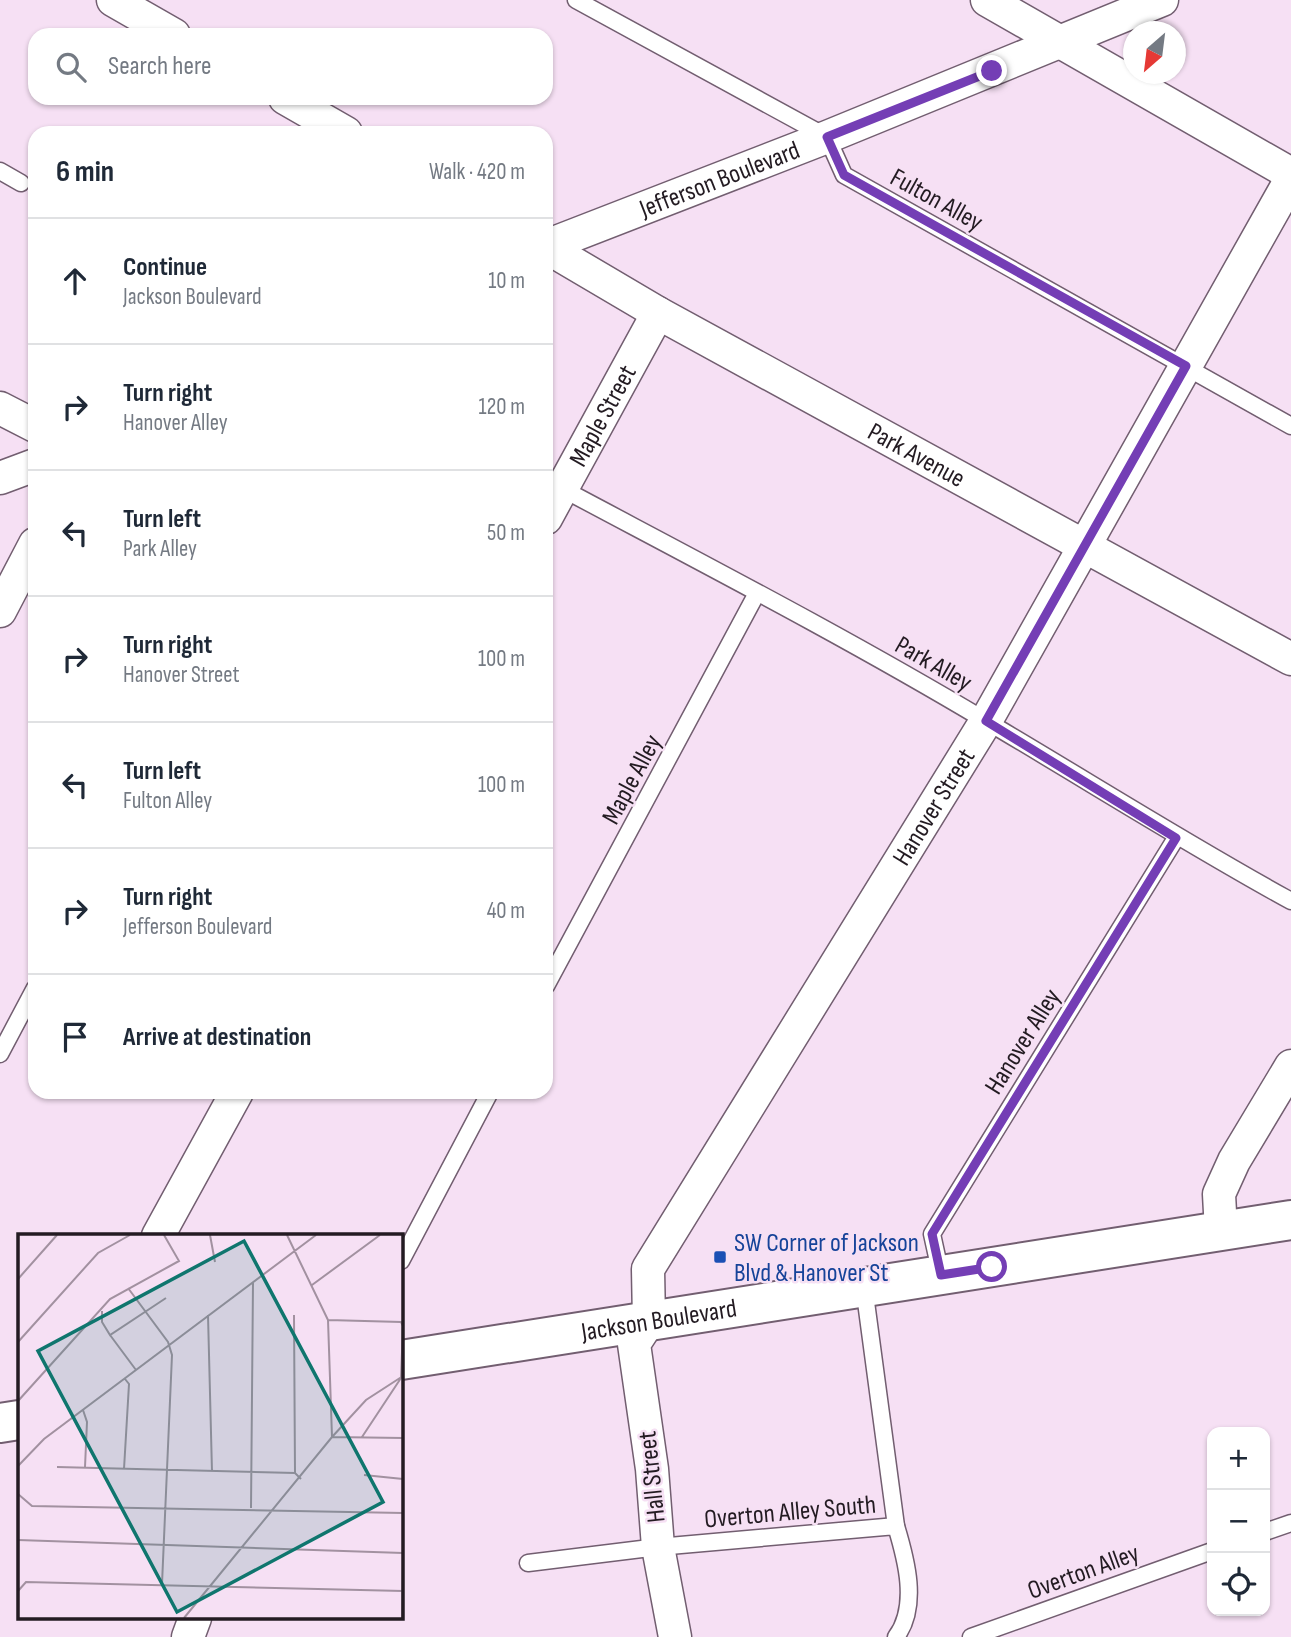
<!DOCTYPE html>
<meta charset="utf-8">
<style>
:root{--surface:#fff;--page:#f2f2f3;--text:#1f2937;--muted:#747a83;--line:#e0e1e3}
body{margin:0;font-family:"Sofia Sans Condensed",sans-serif;background:var(--page);color:var(--text)}
.controls{position:absolute;right:21px;bottom:21px;display:grid;overflow:hidden;border-radius:14px;box-shadow:0 2px 5px #0004}
.controls button{width:63px;height:63px;display:grid;place-items:center;padding:0;border:0;border-bottom:2px solid var(--line);background:var(--surface);color:var(--text);font:35px sans-serif}
.compass{position:absolute;left:1123px;top:21px;width:63px;height:63px;border-radius:50%;background:var(--surface);box-shadow:0 2px 5px #0004;rotate:208deg}
.stop{position:absolute;width:21px;height:21px;margin:-16px;border:5px solid #743eb5;border-radius:50%;background:#fff}
.stop.end{background:#743eb5;border-color:#fff;box-shadow:0 2px 7px #0008}
.list{margin:0;padding:0;list-style:none}
h2{display:flex;justify-content:space-between;align-items:center;height:91px;margin:0;padding:0 28px;font-size:30px}
h2 small{font-size:23px;font-weight:400;color:var(--muted)}
.list li{display:grid;grid-template-columns:46px 1fr auto;gap:21px;align-items:center;box-sizing:border-box;height:126px;padding:0 28px;border-top:2px solid var(--line)}
.list b{display:block;font-size:26px;white-space:nowrap}
.list p{margin:0;font-size:23px;white-space:nowrap;color:var(--muted)}
.list em{font-size:23px;font-style:normal;color:var(--muted)}
.icon{flex:none;width:38px;height:38px;fill:none;stroke:currentColor;stroke-width:2;stroke-linecap:round;stroke-linejoin:round}
.map{position:relative;flex:none;width:1291px;height:1637px;overflow:hidden}
.search{position:absolute;background:var(--surface);box-shadow:0 2px 5px #0004;left:28px;top:28px;width:525px;height:77px;display:flex;align-items:center;gap:18px;box-sizing:border-box;padding:0 24px;border-radius:21px;color:var(--muted);font-size:26px}
.panel{position:absolute;background:var(--surface);box-shadow:0 2px 5px #0004;left:28px;top:126px;width:525px;height:973px;border-radius:21px}
.map>svg:first-child{display:block}
</style>
<div class="map">
<svg width="1291" height="1637" viewBox="0 0 1291 1637">
<rect width="100%" height="100%" fill="#f6e0f4"/>
<g fill="none" stroke-linecap="round" stroke-linejoin="round">
<g stroke="#725e70" stroke-width="19">
<g id="lane">
<path d="M576 0 827 137 844 175 1291 426"/>
<path d="M0 171 21 183"/>
<path d="M546 480C694 559 842 635 986 721 1088 781 1187 844 1291 901"/>
<path d="M546 986 757 593"/>
<path d="M0 1054 35 988"/>
<path d="M401 1261 490 1092"/>
<path d="M941 1275 932 1234 1176 838"/>
<path d="M864 1287 896 1526"/>
<path d="M1265 1532 1291 1523"/>
<path d="M528 1563 658 1547 896 1526C906 1559 919 1606 896 1637"/>
<path d="M971 1637 1212 1551"/>
</g>
</g>
<g stroke="#725e70" stroke-width="35">
<g id="street">
<path d="M113 0 174 35"/>
<path d="M987 0 1291 174"/>
<path d="M285 98 346 133"/>
<path id="s1" d="M546 246 827 137 1162 0"/>
<path id="s2" d="M546 247 658 313 1291 659"/>
<path d="M0 408 35 426"/>
<path d="M0 478 35 465"/>
<path id="s3" d="M546 518 658 313"/>
<path d="M0 611 35 544"/>
<path d="M1221 1231 1219 1194 1234 1161 1291 1066"/>
<path d="M158 1236 237 1092"/>
<path d="M188 1637 195 1618"/>
<path id="s4" d="M675 1637 658 1547 652 1469 634 1344 649 1321 648 1269 986 721 1291 179"/>
</g>
</g>
<g stroke="#725e70" stroke-width="42">
<g id="secondary">
<path id="s5" d="M401 1360 1291 1220"/>
<path d="M0 1423 19 1420"/>
</g>
</g>
<use href="#lane" stroke="#fff" stroke-width="16"/>
<use href="#street" stroke="#fff" stroke-width="32"/>
<use href="#secondary" stroke="#fff" stroke-width="38"/>
</g>
<g fill="none" stroke-linecap="round" stroke-linejoin="round">
<path stroke="#743eb5" stroke-width="9" d="M992 1267 941 1275 932 1234 1176 838 986 721 1186 366 844 175 827 137 992 71"/>
</g>
<rect fill="#1a4fb4" stroke="#f6e0f4" stroke-width="2.5" x="713" y="1250" width="14" height="14" rx="3.5"/>
<g text-anchor="middle" stroke-width="5" stroke-linejoin="round" paint-order="stroke">
<g font-size="26" fill="#231b22" stroke="#f6e0f4">
<text dy="9" stroke="none"><textPath href="#s1" startOffset="186">Jefferson Boulevard</textPath></text>
<text transform="translate(937 199) rotate(29)" y="9">Fulton Alley</text>
<text dy="9" stroke="none"><textPath href="#s3" startOffset="117">Maple Street</textPath></text>
<text dy="9" stroke="none"><textPath href="#s2" startOffset="425">Park Avenue</textPath></text>
<text transform="translate(934 663) rotate(30)" y="9">Park Alley</text>
<text transform="translate(631 779) rotate(-62)" y="9">Maple Alley</text>
<text dy="9" stroke="none"><textPath href="#s4" startOffset="919">Hanover Street</textPath></text>
<text transform="translate(1022 1041) rotate(-58)" y="9">Hanover Alley</text>
<text dy="9" stroke="none"><textPath href="#s5" startOffset="261">Jackson Boulevard</textPath></text>
<text transform="translate(651 1477) rotate(-96)" y="9">Hall Street</text>
<text transform="translate(790 1511) rotate(-5)" y="9">Overton Alley South</text>
<text transform="translate(1083 1571) rotate(-20)" y="9">Overton Alley</text>
</g>
<g font-size="26" fill="#164399" stroke="#f6e0f4" text-anchor="start">
<text x="734" y="1251">SW Corner of Jackson<tspan x="734" dy="30">Blvd &amp; Hanover St</tspan></text>
</g>
</g>
<g transform="translate(18 1234)">
<rect width="385" height="385" fill="#f6e0f4"/>
<path fill="none" stroke="#a291a0" stroke-width="2" d="M192 1 197 28M269 1 310 86 314 203M0 45 39 1M294 51 362 1M110 54 150 108 154 121 144 350M84 77V88L92 101 148 64M190 81 194 238M276 81 277 239M310 86 383 88 385 92 383 144 344 203M92 101 118 136M0 108 80 19 112 1M0 167 92 65 161 27 146 1M65 176 69 188 67 233M314 203 385 204M0 232 26 205 298 1M39 233 277 239 283 245M106 235 111 150 107 145M346 241 385 245M0 260 14 272 385 279M233 274 235 48M0 306 385 319M0 357 8 348 385 357M166 384 314 203 348 166 385 142M384 384 385 331"/>
<path fill="#0f766e" fill-opacity="0.15" stroke="#0f766e" stroke-width="3.5" d="M226 7 365 268 159 378 20 117Z"/>
<rect width="385" height="385" fill="none" stroke="#231b22" stroke-width="3.5"/>
</g>
</svg>
<div class="controls">
<button>+</button>
<button>−</button>
<button><svg class="icon" aria-label="locate" viewBox="0 0 24 24"><circle cx="12" cy="12" r="6"/><path d="M12 2v4M12 18v4M2 12h4M18 12h4"/></svg></button>
</div>
<svg class="compass" viewBox="-18 -18 36 36"><path d="M0-13l5 13h-10z" fill="#e53935"/><path d="M0 13l5-13h-10z" fill="#747a83"/></svg>
<div class="stop" style="left:992px;top:1267px"></div>
<div class="stop end" style="left:992px;top:71px"></div>
<div class="search"><svg class="icon" aria-label="search" viewBox="0 0 24 24"><circle cx="10" cy="10" r="6"/><path d="M15 15l6 6"/></svg>Search here</div>
<section class="panel">
<h2>6 min<small>Walk · 420 m</small></h2>
<ul class="list">
<li><svg class="icon" aria-label="ahead" viewBox="0 0 24 24"><path d="M12 20V5M6 11l6-6 6 6"/></svg><div><b>Continue</b><p>Jackson Boulevard</p></div><em>10 m</em></li>
<li><svg class="icon" aria-label="right" viewBox="0 0 24 24"><path d="M7 20v-9h11M14 6l5 5-5 5"/></svg><div><b>Turn right</b><p>Hanover Alley</p></div><em>120 m</em></li>
<li><svg class="icon" aria-label="left" viewBox="0 0 24 24"><path d="M17 20v-9H6M10 6l-5 5 5 5"/></svg><div><b>Turn left</b><p>Park Alley</p></div><em>50 m</em></li>
<li><svg class="icon" aria-label="right" viewBox="0 0 24 24"><path d="M7 20v-9h11M14 6l5 5-5 5"/></svg><div><b>Turn right</b><p>Hanover Street</p></div><em>100 m</em></li>
<li><svg class="icon" aria-label="left" viewBox="0 0 24 24"><path d="M17 20v-9H6M10 6l-5 5 5 5"/></svg><div><b>Turn left</b><p>Fulton Alley</p></div><em>100 m</em></li>
<li><svg class="icon" aria-label="right" viewBox="0 0 24 24"><path d="M7 20v-9h11M14 6l5 5-5 5"/></svg><div><b>Turn right</b><p>Jefferson Boulevard</p></div><em>40 m</em></li>
<li><svg class="icon" aria-label="arrive" viewBox="0 0 24 24"><path d="M6 21V4h12l-3 4 3 4H6"/></svg><div><b>Arrive at destination</b></div></li>
</ul>
</section>
</div>
